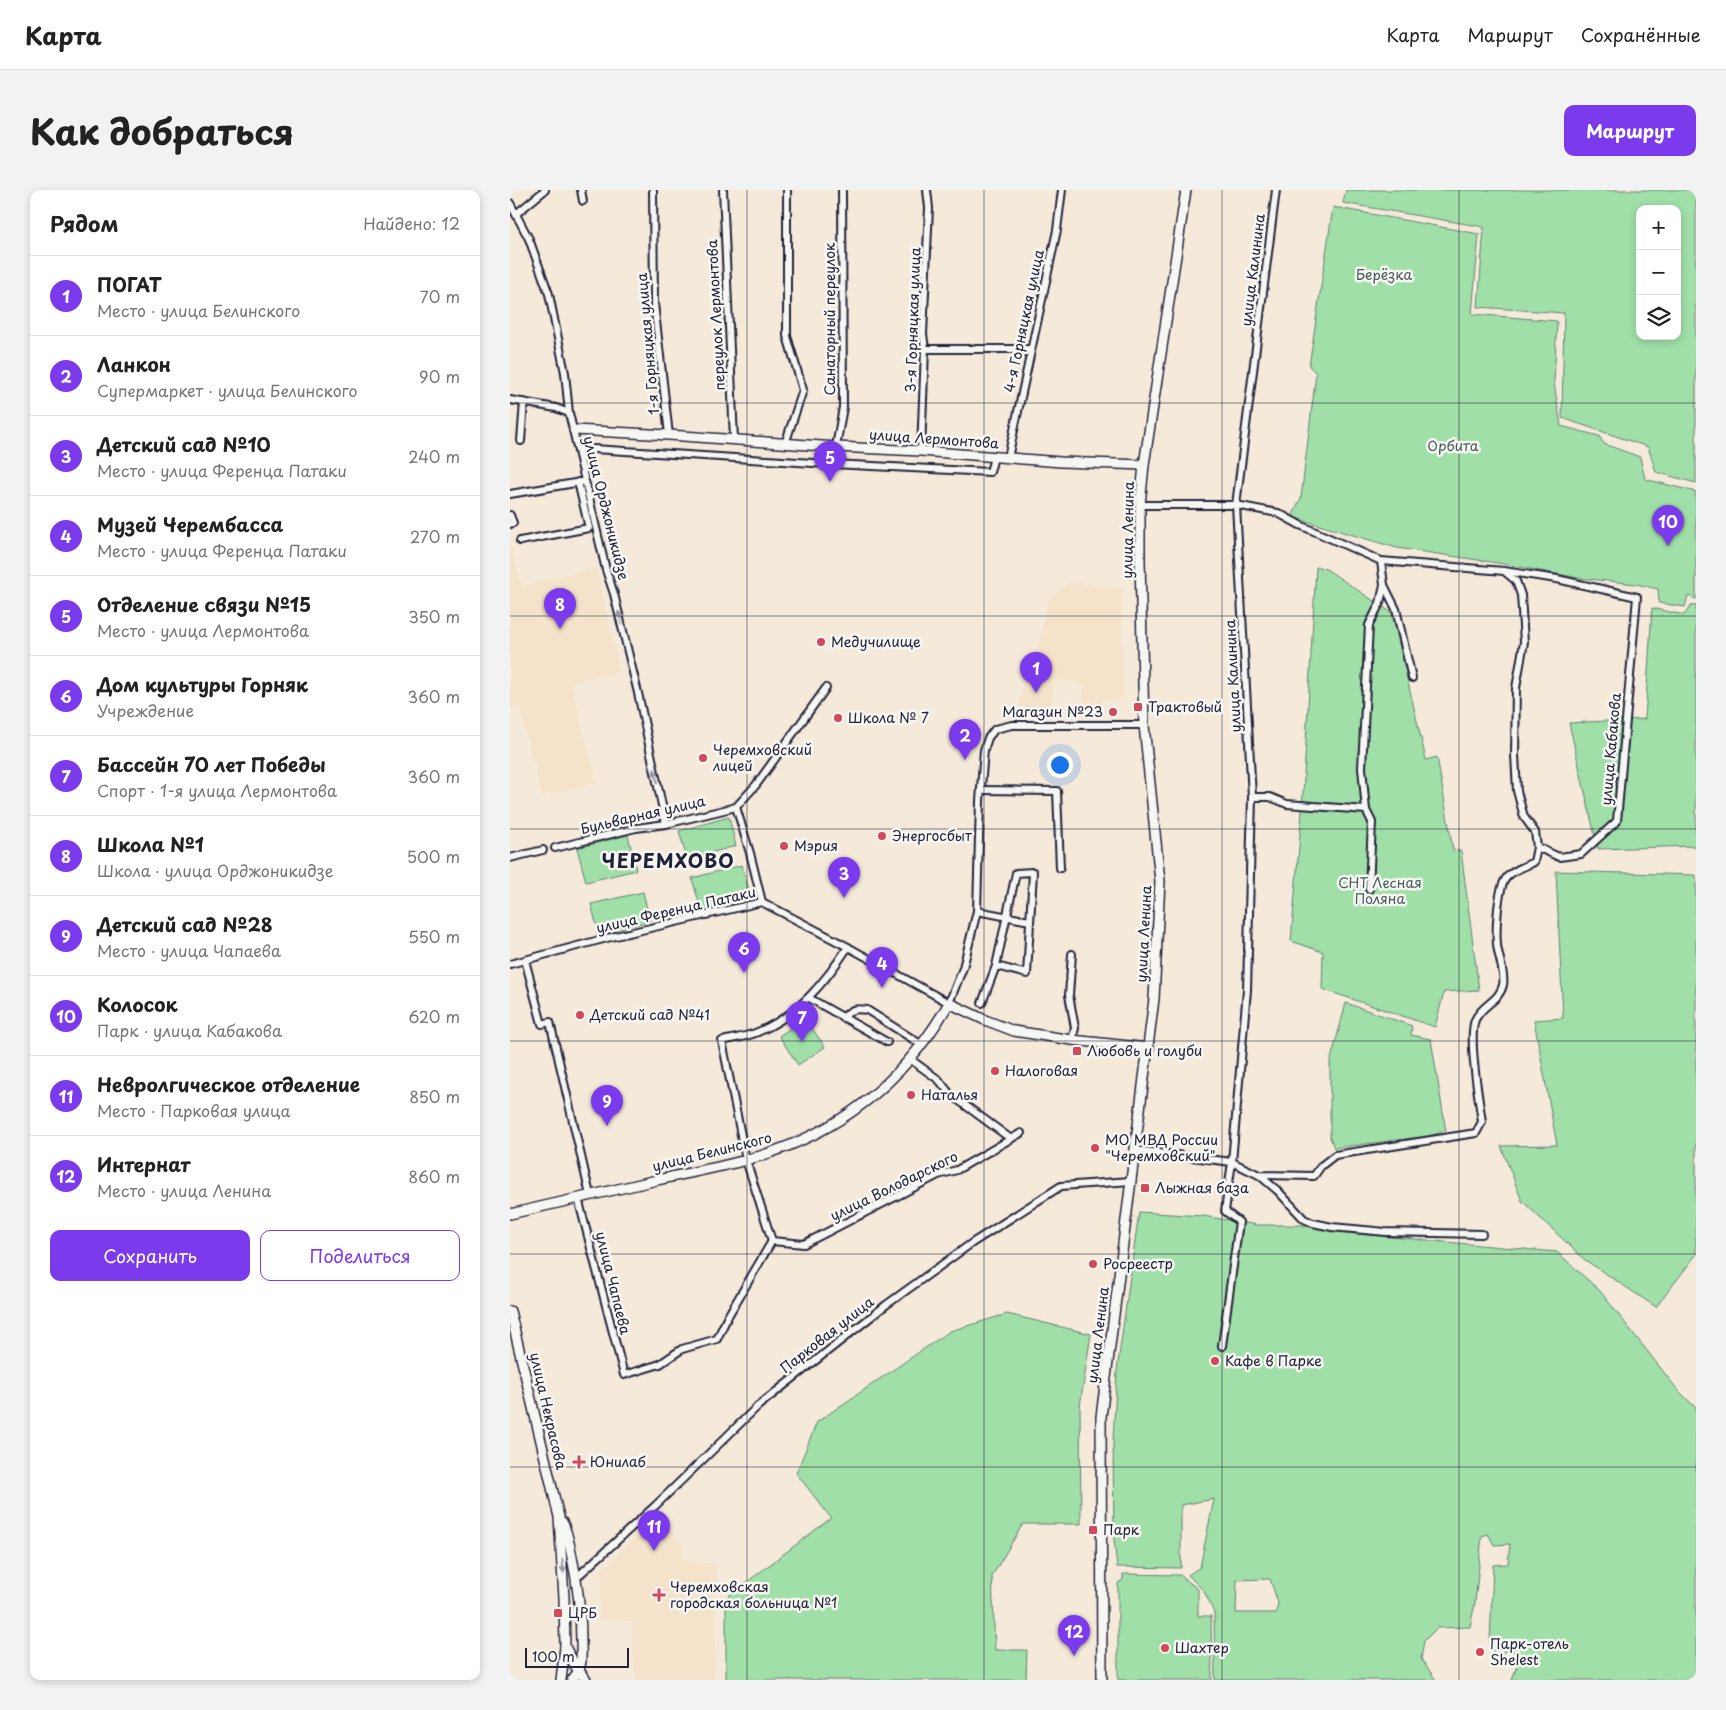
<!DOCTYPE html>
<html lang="ru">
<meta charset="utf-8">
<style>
:root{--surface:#fff;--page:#f2f2f2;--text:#222;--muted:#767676;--line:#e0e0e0;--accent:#7c3aed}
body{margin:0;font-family:"Playpen Sans",sans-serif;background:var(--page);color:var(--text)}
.controls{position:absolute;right:15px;top:15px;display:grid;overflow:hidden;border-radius:10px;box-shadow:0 2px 8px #0003}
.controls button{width:45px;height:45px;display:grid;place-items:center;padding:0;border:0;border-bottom:1px solid var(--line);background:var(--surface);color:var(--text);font:25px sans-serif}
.scale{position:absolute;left:15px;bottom:12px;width:104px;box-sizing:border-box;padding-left:5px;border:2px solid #22223b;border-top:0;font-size:14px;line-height:18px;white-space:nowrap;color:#22223b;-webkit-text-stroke:4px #f6f6f2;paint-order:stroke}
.you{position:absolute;left:549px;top:574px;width:18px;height:18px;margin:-12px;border:4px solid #fff;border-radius:50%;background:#1a73e8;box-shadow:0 0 0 8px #1a73e833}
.badge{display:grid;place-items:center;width:32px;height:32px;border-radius:50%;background:var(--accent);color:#fff;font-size:16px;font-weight:700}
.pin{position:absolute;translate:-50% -41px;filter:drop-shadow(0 1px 2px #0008)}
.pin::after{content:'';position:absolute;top:26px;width:18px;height:15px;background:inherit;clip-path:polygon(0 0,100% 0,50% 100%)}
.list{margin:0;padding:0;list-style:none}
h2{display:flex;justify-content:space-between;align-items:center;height:65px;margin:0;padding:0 20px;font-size:21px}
h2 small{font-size:16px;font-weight:400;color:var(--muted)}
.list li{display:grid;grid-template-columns:32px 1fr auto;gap:15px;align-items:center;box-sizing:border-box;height:80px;padding:0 20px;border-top:1px solid var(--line)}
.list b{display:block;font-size:19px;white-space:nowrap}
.list p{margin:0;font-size:16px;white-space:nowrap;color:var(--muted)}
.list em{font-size:16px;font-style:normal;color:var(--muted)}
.actions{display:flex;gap:10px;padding:15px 20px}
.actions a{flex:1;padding:11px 0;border:1px solid var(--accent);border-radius:10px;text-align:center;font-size:18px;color:var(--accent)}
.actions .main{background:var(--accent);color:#fff}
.icon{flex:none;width:28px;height:28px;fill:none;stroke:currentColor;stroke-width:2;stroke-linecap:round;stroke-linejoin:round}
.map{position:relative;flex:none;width:1186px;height:1490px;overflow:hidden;border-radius:10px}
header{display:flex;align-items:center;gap:30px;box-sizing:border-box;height:70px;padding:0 25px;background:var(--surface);border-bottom:1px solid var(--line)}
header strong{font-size:24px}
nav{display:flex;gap:28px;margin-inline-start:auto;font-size:18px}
.intro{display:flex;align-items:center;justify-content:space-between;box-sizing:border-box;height:120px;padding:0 30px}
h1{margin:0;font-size:35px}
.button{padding:12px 22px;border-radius:10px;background:var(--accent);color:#fff;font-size:18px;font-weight:700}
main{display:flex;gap:30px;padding:0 30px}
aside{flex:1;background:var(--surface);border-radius:10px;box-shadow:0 2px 8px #0003}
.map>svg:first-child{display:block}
</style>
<header>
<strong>Карта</strong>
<nav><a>Карта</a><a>Маршрут</a><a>Сохранённые</a></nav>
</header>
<div class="intro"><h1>Как добраться</h1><a class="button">Маршрут</a></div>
<main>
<aside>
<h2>Рядом<small>Найдено: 12</small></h2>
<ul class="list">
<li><span class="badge">1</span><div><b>ПОГАТ</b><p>Место · улица Белинского</p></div><em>70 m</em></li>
<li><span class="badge">2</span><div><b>Ланкон</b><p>Супермаркет · улица Белинского</p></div><em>90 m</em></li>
<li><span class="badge">3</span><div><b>Детский сад №10</b><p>Место · улица Ференца Патаки</p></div><em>240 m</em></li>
<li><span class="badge">4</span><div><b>Музей Черембасса</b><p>Место · улица Ференца Патаки</p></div><em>270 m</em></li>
<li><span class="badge">5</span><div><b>Отделение связи №15</b><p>Место · улица Лермонтова</p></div><em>350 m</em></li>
<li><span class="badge">6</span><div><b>Дом культуры Горняк</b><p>Учреждение</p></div><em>360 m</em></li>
<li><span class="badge">7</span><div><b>Бассейн 70 лет Победы</b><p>Спорт · 1-я улица Лермонтова</p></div><em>360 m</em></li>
<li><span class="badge">8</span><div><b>Школа №1</b><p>Школа · улица Орджоникидзе</p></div><em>500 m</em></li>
<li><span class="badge">9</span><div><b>Детский сад №28</b><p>Место · улица Чапаева</p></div><em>550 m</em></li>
<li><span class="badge">10</span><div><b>Колосок</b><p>Парк · улица Кабакова</p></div><em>620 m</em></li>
<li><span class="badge">11</span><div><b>Невролгическое отделение</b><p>Место · Парковая улица</p></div><em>850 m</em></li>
<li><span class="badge">12</span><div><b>Интернат</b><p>Место · улица Ленина</p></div><em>860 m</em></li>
</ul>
<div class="actions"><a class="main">Сохранить</a><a>Поделиться</a></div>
</aside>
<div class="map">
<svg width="1186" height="1490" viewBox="0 0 1186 1490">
<rect width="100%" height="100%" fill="#f5eada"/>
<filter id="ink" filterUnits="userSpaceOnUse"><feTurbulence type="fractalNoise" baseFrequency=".02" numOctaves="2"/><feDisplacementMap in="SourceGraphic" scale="10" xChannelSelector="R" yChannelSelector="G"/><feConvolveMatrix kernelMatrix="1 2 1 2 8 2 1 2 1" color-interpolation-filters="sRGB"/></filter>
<g filter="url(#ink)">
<g fill="#f4e2ca">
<path d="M0 355 12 396 86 377 109 481 61 493 87 593 32 606 9 516 0 518Z"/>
<path d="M558 392 612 398 613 509 592 510 591 527H573L574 494 545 490 541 523 509 517 513 491H522L537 411Z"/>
<path d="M149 1326 173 1355 172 1371 207 1374 204 1490H126L122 1452V1431L89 1430 92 1380Z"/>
</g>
<g fill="#a0dfa8" stroke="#618072" fill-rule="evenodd">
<path d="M836 0H1186V293L1146 282 1138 257 1052 228 1054 123 968 117 974 37 833 13ZM1130 19H1167V146H1130Z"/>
<path d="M823 17 969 44 962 124 1047 131 1044 193 1051 236 1089 246 1094 254 1130 267 1135 289 1186 302V409L1178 406 1175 417 1149 413 1148 399 1126 394 1069 388 988 373 887 358 782 327 791 308 806 183 799 176Z"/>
<path d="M806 377 816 379 882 423 916 570 927 567 943 660 951 661 969 800 934 802 925 837 812 799 813 762 781 751 792 621Z"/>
<path d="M1182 415 1186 416V656L1088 659 1059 533 1135 529 1142 418 1174 425Z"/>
<path d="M219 627 226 656 177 669 169 641Z"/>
<path d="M118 645 126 680 76 692 67 658Z"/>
<path d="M232 675 241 707 191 720 182 688Z"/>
<path d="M1046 681 1186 685V1065L1146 1117 1075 1070 1012 1011 991 956 1047 955 1024 830 1053 828Z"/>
<path d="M133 702 140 731 89 744 81 714Z"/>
<path d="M836 813 902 836 901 845 921 849 936 941 918 946 824 958 820 947V873Z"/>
<path d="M295 828 315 857 288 875 269 846Z"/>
<path d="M629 1022 693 1026 748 1035H791L825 1042 1047 1062 1090 1101 1167 1199 1186 1218V1490H1002L1011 1464 996 1460 985 1469 980 1453 983 1375 998 1374 1000 1354 984 1355 978 1344 972 1346 965 1413 960 1437 927 1438 914 1451 911 1469 926 1490H705L704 1423 694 1401 678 1385 690 1377 704 1309 671 1315V1378L607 1377 604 1351 603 1249 607 1181ZM760 1389 768 1413 766 1423H726L727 1390Z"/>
<path d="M497 1124 581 1144 570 1216 571 1334H513L482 1386 485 1460H517L516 1490H216V1408L321 1328 286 1283 307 1232 440 1141Z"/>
<path d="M613 1384 670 1385 688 1399V1426H701L702 1490H608V1393L613 1390Z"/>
</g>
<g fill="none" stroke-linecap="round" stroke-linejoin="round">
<g stroke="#22223b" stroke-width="10">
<g id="minor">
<path d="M71 0 73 11"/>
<path d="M143 0 144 113 159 245"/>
<path d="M213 0 224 250"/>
<path d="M0 13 19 49 39 104 55 183 59 223 96 380 104 404 128 503 156 634"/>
<path d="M6 24 35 0"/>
<path d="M415 159H520"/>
<path d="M0 210 46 218 59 223"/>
<path d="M11 251 14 212"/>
<path d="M275 254 293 200 277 146V0"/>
<path d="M326 257 333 217 332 0"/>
<path d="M68 258 303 273 480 282 484 267"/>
<path d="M411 261 415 159 413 144 419 18 417 0"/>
<path d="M498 268 547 40 552 0"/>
<path d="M0 304 71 292"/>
<path d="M630 315H726L768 323 790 335 871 371 994 381 1047 389 1127 407 1107 631 1071 664 1049 667 1027 657"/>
<path d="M0 325 3 333 0 334"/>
<path d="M10 351 79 338 68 292"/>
<path d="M871 371 874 395 886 419 902 488"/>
<path d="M471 600 547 601 550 678"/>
<path d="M742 607H760L777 614 856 620 862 632 859 699"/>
<path d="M226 617 246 595 316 498"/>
<path d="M226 617 240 663 252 712"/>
<path d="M856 620 852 578 859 435 870 413 874 395"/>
<path d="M45 658 126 638 156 634 226 617"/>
<path d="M0 668 33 660"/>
<path d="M467 721 520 731"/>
<path d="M562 764 559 805 565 838 562 850"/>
<path d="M15 770 32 834 40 832 80 1005"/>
<path d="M0 774 97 748 252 712 338 757 439 813 453 778 467 721 470 611 474 560 478 548 485 539 502 535H634"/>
<path d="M299 808 377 852"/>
<path d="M472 813 486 776 506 683 523 682 517 784 486 776"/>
<path d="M333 828C341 819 345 818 357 820L412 855"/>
<path d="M400 869 429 890 440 904 501 949"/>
<path d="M625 960 722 972 749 985 804 986 811 976 825 965 966 943 972 932C969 909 958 849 965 830 972 814 989 812 993 795 995 785 990 771 988 761 985 747 987 697 997 687 1003 680 1016 676 1024 672L1027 657 1025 642 1014 627 1007 601 1005 565 1006 498 1014 452 1011 405 1006 391 994 381"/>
<path d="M749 985 768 1001 794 1029 803 1033 822 1037 876 1042 972 1044"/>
<path d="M68 1008 114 1185 150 1174 172 1159 207 1149 218 1126 262 1051 236 970 212 851C224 848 238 847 250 841 289 824 315 792 338 757"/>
<path d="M262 1051 294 1054 428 985 447 980 511 943"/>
<path d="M712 1156 729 1032 715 1021 722 972 737 800 742 607 726 315 766 0"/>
<path d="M67 1387 145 1316 248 1216 376 1115 462 1053 551 996 621 991"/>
</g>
</g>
<g stroke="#22223b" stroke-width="12">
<g id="tertiary">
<path d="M64 240 159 245 326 257 411 261 551 272 634 275"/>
<path d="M0 1121 49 1327 54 1408 55 1457 51 1490"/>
<path d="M52 1332C57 1340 59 1352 61 1362 69 1398 72 1434 71 1471L69 1481 62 1490"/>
<path d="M55 1457 66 1477 76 1490"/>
</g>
</g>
<g stroke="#22223b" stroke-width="12">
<g id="secondary">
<path d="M0 1024C49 1013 98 1001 147 990 177 983 207 978 236 970 326 946 393 894 439 813L475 830 504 841 562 850 639 858"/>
<path d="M592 1490 591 1227 644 809 650 691 634 535 630 370V315L634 275 676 0"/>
</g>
</g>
<use href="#minor" stroke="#f6f6f2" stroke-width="6"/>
<use href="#tertiary" stroke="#f6f6f2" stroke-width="9"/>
<use href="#secondary" stroke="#f6f6f2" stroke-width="9"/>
</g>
<defs><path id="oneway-solid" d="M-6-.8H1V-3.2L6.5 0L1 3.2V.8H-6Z" transform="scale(1.25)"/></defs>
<g fill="#9797a0">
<use href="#oneway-solid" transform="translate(110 428) rotate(-104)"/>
<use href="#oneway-solid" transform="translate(146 586) rotate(-102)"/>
<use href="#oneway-solid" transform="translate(53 1376) rotate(85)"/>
</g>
</g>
<path fill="none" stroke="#22223b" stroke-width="1" stroke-opacity="0.55" d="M237 0V1490M474 0V1490M712 0V1490M949 0V1490M0 213H1186M0 426H1186M0 639H1186M0 851H1186M0 1064H1186M0 1277H1186"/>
<g fill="#d1495b" stroke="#f6f6f2" stroke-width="2">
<circle cx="311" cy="452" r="5"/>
<rect x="623" y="512" width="10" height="10" rx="2.5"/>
<circle cx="603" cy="522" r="5"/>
<circle cx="328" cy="528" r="5"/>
<circle cx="193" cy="568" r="5"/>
<circle cx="372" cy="646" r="5"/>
<circle cx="274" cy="656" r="5"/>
<circle cx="70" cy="825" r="5"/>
<rect x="562" y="856" width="10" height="10" rx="2.5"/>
<circle cx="485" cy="881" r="5"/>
<circle cx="401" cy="905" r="5"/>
<circle cx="585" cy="958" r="5"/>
<rect x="630" y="993" width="10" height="10" rx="2.5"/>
<circle cx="583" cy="1074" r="5"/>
<circle cx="705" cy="1171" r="5"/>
<path d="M66.5 1264.5h5v5h5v5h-5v5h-5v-5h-5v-5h5z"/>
<rect x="578" y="1335" width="10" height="10" rx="2.5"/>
<path d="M146.5 1397.5h5v5h5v5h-5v5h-5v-5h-5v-5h5z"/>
<rect x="43" y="1418" width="10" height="10" rx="2.5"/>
<circle cx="655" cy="1458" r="5"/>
<circle cx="970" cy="1462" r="5"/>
</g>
<g text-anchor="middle" stroke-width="5" stroke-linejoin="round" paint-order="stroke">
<g font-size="14" fill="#22223b" stroke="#f6f6f2">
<text transform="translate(743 80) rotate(-83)" y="5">улица Калинина</text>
<text transform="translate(206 125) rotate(-93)" y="5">переулок Лермонтова</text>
<text transform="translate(320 129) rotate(-90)" y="5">Санаторный переулок</text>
<text transform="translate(403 130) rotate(-88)" y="5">3-я Горняцкая улица</text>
<text transform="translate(514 131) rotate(-78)" y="5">4-я Горняцкая улица</text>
<text transform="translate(138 154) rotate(-95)" y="5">1-я Горняцкая улица</text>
<text transform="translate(424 249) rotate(4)" y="5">улица Лермонтова</text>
<text transform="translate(96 318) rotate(76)" y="5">улица Орджоникидзе</text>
<text transform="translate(618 340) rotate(-89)" y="5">улица Ленина</text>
<text transform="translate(723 486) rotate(-93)" y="5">улица Калинина</text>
<text transform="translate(1101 559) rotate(-85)" y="5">улица Кабакова</text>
<text transform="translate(133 625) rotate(-13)" y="5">Бульварная улица</text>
<text transform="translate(166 720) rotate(-13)" y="5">улица Ференца Патаки</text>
<text transform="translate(634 744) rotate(-87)" y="5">улица Ленина</text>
<text transform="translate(202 962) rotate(-14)" y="5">улица Белинского</text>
<text transform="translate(384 996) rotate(-26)" y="5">улица Володарского</text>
<text transform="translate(103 1093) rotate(76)" y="5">улица Чапаева</text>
<text transform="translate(317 1145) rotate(-38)" y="5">Парковая улица</text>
<text transform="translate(588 1145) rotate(-83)" y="5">улица Ленина</text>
<text transform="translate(38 1221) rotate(77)" y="5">улица Некрасова</text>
</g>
<g font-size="14" fill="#485b5c" stroke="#f6f6f2">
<text x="874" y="90">Берёзка</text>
<text x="943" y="261">Орбита</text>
<text x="870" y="698">СНТ Лесная<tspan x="870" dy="16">Поляна</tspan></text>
</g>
<g font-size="14" fill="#22223b" stroke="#f6f6f2" text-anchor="start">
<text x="321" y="457">Медучилище</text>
<text x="638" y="522">Трактовый</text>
<text x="593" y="527" text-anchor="end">Магазин №23</text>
<text x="338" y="533">Школа № 7</text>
<text x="203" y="565">Черемховский<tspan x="203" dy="16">лицей</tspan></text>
<text x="382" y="651">Энергосбыт</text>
<text x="284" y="661">Мэрия</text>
<text x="80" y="830">Детский сад №41</text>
<text x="577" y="866">Любовь и голуби</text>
<text x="495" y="886">Налоговая</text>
<text x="411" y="910">Наталья</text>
<text x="595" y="955">МО МВД России<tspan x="595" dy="16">"Черемховский"</tspan></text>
<text x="645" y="1003">Лыжная база</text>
<text x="593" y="1079">Росреестр</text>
<text x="715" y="1176">Кафе в Парке</text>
<text x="80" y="1277">Юнилаб</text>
<text x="593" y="1345">Парк</text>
<text x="160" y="1402">Черемховская<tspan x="160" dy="16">городская больница №1</tspan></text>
<text x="58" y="1428">ЦРБ</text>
<text x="980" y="1459">Парк-отель<tspan x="980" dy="16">Shelest</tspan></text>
<text x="665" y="1463">Шахтер</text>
</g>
<g font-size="19" font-weight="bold" letter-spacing="1" fill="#22223b" stroke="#f6f6f2">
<text x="158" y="678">ЧЕРЕМХОВО</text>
</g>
</g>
</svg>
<div class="controls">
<button>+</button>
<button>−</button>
<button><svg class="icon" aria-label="layers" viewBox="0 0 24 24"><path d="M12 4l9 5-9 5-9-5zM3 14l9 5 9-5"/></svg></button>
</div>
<div class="scale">100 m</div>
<div class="you"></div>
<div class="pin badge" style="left:526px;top:503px">1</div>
<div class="pin badge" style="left:455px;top:570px">2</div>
<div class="pin badge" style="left:334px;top:708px">3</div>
<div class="pin badge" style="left:372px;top:798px">4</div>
<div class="pin badge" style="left:320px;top:292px">5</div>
<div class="pin badge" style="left:234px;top:783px">6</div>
<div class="pin badge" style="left:292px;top:852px">7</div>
<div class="pin badge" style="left:50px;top:439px">8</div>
<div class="pin badge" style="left:97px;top:936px">9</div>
<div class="pin badge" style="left:1158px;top:356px">10</div>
<div class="pin badge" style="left:144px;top:1361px">11</div>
<div class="pin badge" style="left:564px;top:1466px">12</div>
</div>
</main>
